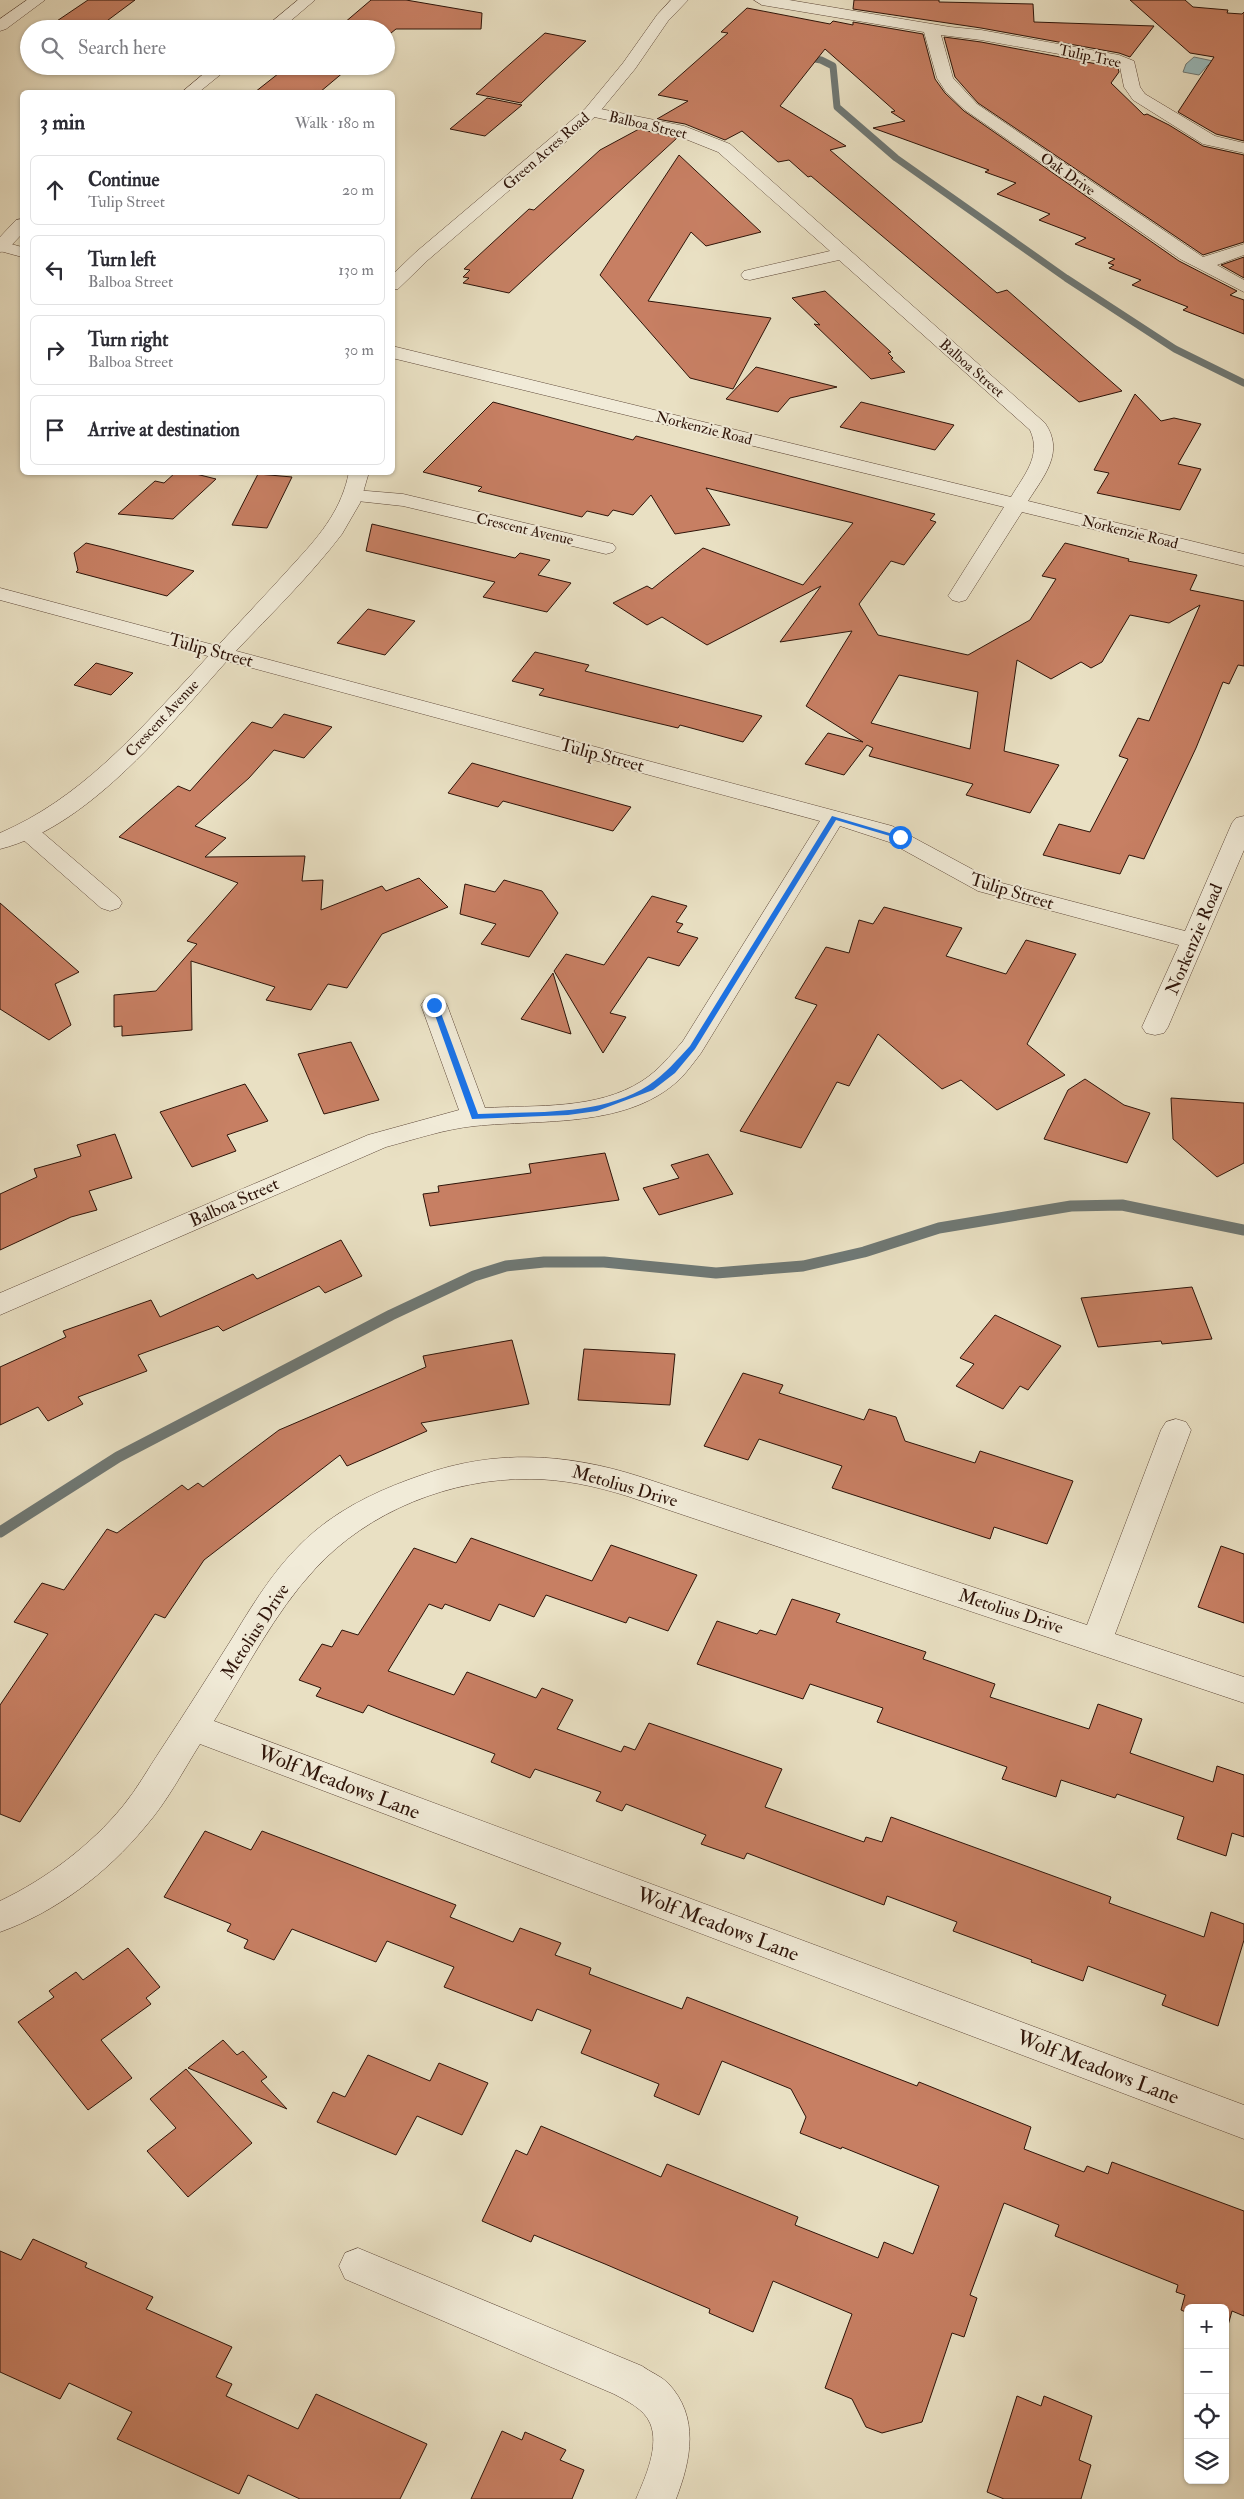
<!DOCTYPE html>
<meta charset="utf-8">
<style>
:root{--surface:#fff;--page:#f2f2f3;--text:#2b2b33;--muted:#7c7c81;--line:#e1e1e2}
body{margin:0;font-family:"IM FELL Double Pica",serif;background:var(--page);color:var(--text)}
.controls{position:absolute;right:15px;bottom:15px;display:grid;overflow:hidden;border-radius:8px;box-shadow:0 1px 4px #0004}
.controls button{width:45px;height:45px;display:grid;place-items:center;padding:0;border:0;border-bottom:1px solid var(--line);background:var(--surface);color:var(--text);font:25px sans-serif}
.stop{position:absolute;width:15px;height:15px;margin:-11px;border:4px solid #1a73e8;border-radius:50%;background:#fff}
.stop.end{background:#1a73e8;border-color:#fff;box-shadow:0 1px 5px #0008}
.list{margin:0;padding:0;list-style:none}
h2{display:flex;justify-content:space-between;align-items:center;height:65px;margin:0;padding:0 20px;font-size:21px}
h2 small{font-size:16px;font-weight:400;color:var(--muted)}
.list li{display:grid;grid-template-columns:32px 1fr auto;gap:15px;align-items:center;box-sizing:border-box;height:70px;margin:0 10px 10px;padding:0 10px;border:1px solid var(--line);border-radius:8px}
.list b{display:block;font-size:19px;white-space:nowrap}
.list p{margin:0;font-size:16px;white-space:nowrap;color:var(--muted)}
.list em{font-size:16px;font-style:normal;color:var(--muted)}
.icon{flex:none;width:28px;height:28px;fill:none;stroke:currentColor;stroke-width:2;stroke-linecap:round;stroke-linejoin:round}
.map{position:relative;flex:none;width:1244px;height:2499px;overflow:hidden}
.search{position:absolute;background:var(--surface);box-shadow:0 1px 4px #0004;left:20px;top:20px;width:375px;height:55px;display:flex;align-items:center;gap:12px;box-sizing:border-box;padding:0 18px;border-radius:28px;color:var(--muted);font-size:19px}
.panel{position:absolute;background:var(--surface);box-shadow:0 1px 4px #0004;left:20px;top:90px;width:375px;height:385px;border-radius:8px}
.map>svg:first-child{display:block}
</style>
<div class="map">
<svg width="1244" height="2499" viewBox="0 0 1244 2499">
<rect width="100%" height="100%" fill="#e9e0c3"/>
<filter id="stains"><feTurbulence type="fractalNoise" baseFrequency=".004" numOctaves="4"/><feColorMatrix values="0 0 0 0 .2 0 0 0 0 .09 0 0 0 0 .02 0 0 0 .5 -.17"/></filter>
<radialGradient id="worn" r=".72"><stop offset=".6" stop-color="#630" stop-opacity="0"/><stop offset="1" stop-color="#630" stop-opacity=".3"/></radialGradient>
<path fill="#9abbbc" stroke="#6f7874" d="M1194 57 1213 61 1214 65H1208L1199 75 1183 72 1186 64Z"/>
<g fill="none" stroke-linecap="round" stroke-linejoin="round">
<path stroke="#6f7874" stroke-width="7" d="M803 57 821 60 833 66 837 107 896 158 1066 278 1175 349 1244 383"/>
<path stroke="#6f7874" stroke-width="11" d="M0 1532 118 1457 391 1315 474 1276 506 1266 544 1262H604L716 1273 803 1266 864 1252 939 1228 1071 1206 1122 1205 1244 1230"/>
</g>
<g fill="#c77f63" stroke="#2e1409" fill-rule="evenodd">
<path d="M88 0H135L96 29H45Z"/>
<path d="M371 0H406L482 13 481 29H396L386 37V29H337Z"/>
<path d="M854 0H939V2L1033 4 1034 22 1154 26 1130 57 1119 53 981 28 853 9Z"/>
<path d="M1130 0H1185L1193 7 1228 10 1227 13 1242 14 1244 12V141L1216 134 1178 112 1214 57 1190 53Z"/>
<path d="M747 8 830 24 833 21 853 25V22L923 34 935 79 945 93 964 111 1179 261 1237 291 1230 295 1244 300V334L1183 310 1188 307 1132 285 1141 280 1109 268 1114 265 1108 263 1115 259 1075 244 1086 238 1039 220 1050 214 997 194 1016 183 985 172 989 170 873 128 905 121 891 112 895 111 825 49 780 106 846 146 830 150 997 293 1007 290 1122 391 1079 402 811 176 808 177 789 160 778 162 742 131 725 140 685 124 657 119 688 101 658 95 728 33 721 32Z"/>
<path d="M545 33 586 41 521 103 476 94Z"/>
<path d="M944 37 981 42 1118 68 1119 72 1111 83 1144 115 1147 114 1169 125 1203 146 1244 155V242L1203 255 978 103 955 77Z"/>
<path d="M288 66H351L320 92H255Z"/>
<path d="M487 98 522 105 485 136 450 129Z"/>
<path d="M639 129 677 138 509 293 463 283 469 278 463 277 470 270 464 269 529 209 534 210 600 150Z"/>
<path d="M679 155 761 232 706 246 691 232 648 301 771 318 733 389 690 378 600 275Z"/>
<path d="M1244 257V278L1221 265Z"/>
<path d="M825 291 891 352 888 353 893 358 891 359 905 372 871 379 814 324 820 325 792 298Z"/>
<path d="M756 367 837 387 790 398 778 412 726 399Z"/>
<path d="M1135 394 1161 421 1174 418 1201 424 1178 464 1201 469 1180 510 1097 493 1109 473 1094 470Z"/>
<path d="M493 402 633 440 636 436 935 514 930 520 936 522 904 565 891 561 859 604 878 635 968 655 1030 620 1056 579 1042 576 1065 543 1129 559 1128 561 1197 575 1190 590 1244 601V666L1238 665 1229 684 1223 682 1196 748 1144 859 1129 855 1120 874 1043 855 1059 824 1090 832 1128 759 1119 756 1138 718 1149 721 1200 605 1169 623 1130 615 1102 662 1091 668 1081 662 1051 679 1017 660 1004 751 1059 765 1030 813 966 795 973 784 869 756 873 748 867 745 844 775 805 764 828 733 863 742 806 706 852 631 780 642 821 586 707 645 662 617 647 625 613 603 647 586 652 589 703 548 803 585 853 523 706 488 730 525 675 534 651 495 633 515 613 510 608 516 587 511 582 517 478 491 482 487 423 472ZM899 675 978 692 970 749 871 723Z"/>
<path d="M861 402 954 425 935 450 840 427Z"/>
<path d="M176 472H188L216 479 173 519 118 514 155 481 164 483Z"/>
<path d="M258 474 292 477 267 528 232 525Z"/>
<path d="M372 524 515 558 520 553 550 560 538 575 571 583 547 612 483 597 495 582 366 551Z"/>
<path d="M86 543 111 549 194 571 167 596 76 572 78 570 74 553Z"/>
<path d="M368 609 415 621 385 655 337 643Z"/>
<path d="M535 652 589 665 585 671 762 716 743 742 680 725 678 728 539 695 544 689 512 681Z"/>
<path d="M96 663 133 673 111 695 74 685Z"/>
<path d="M284 714 332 727 304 758 274 750 249 778 195 826 226 838 205 857 305 856 302 881 323 880 321 910 382 886 386 891 419 878 448 907 382 934 347 988 328 984 311 1010 266 1000 275 987 191 961 192 1030 122 1036V1026L114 1027V995L156 991 197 944 187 941 238 883 119 837 178 786 190 791 252 722 272 728Z"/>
<path d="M472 763 522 777 631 807 613 831 503 801 498 807 448 793Z"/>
<path d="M504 880 542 891 558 913 529 957 481 944 496 924 460 914 465 884 495 892Z"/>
<path d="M652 896 687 906 676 922 683 924 677 932 698 938 679 966 648 957 610 1013 626 1017 603 1053 554 971 566 954 604 965Z"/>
<path d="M0 903 79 972 55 984 71 1025 49 1040 0 1009Z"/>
<path d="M884 907 962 928 946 956 1006 974 1026 940 1076 954 1027 1044 1065 1075 997 1110 961 1080 942 1089 878 1034 849 1086 837 1082 801 1148 740 1131 817 1005 795 998 826 947 849 953 859 920 873 924Z"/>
<path d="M553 973 571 1034 521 1019Z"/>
<path d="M351 1042 379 1100 324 1114 298 1054Z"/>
<path d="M1085 1079 1124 1105 1150 1113 1127 1163 1044 1139 1068 1090Z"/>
<path d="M245 1084 268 1121 227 1135 236 1151 192 1167 160 1112Z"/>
<path d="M1171 1098 1244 1103V1163L1217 1177 1173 1139Z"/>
<path d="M115 1134 132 1178 89 1191 97 1210 71 1217 0 1250V1194L37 1177 34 1169 81 1156 77 1145Z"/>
<path d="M605 1153 619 1200 430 1226 423 1194 439 1192 438 1186 531 1173 529 1164Z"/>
<path d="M708 1154 733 1194 659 1215 643 1188 679 1178 671 1165Z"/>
<path d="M341 1240 362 1276 325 1293 319 1286 223 1331 218 1326 138 1355 147 1371 78 1397 83 1404 48 1421 38 1407 0 1425V1367L66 1337 63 1331 151 1300 160 1317 253 1274 257 1279Z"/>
<path d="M1192 1287 1212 1339 1162 1344 1161 1341 1098 1347 1081 1298Z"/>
<path d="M995 1315 1061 1346 1028 1390 1020 1386 1003 1409 956 1386 974 1364 960 1358Z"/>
<path d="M512 1340 529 1404 421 1423 427 1431 347 1466 340 1455 204 1560 165 1618 155 1614 20 1822 0 1814V1705L48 1634 14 1622 42 1583 64 1590 107 1529 117 1533 182 1485 188 1490 198 1483 203 1487 279 1430 426 1367 423 1356Z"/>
<path d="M584 1349 675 1354 670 1405 578 1400Z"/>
<path d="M743 1373 783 1385 779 1393 864 1420 869 1409 896 1417 905 1441 975 1463 980 1451 1073 1481 1047 1544 994 1527 990 1539 832 1488 842 1466 759 1439 748 1460 704 1446Z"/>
<path d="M471 1538 592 1581 611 1545 697 1575 668 1631 629 1617 626 1623 546 1595 534 1617 499 1604 490 1621 445 1604 442 1609 429 1604 388 1671 454 1695 467 1672 536 1698 542 1688 573 1700 557 1729 621 1752 624 1746 635 1750 649 1723 782 1769 765 1807 864 1842 866 1837 882 1842 891 1817 1111 1897 1109 1903 1204 1937 1211 1912 1244 1924V1940L1218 2026 1162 2005 1166 1995 1088 1966 1083 1981 1031 1962 1032 1960 953 1931 957 1922 887 1896 884 1905 747 1853 744 1859 701 1844 706 1835 626 1804 622 1811 596 1801 601 1792 535 1769 530 1778 491 1762 495 1754 390 1714 368 1705 363 1713 316 1696 321 1688 299 1680 322 1644 332 1647 342 1630 358 1635 414 1548 456 1563Z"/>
<path d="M1221 1546 1244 1554V1623L1198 1607Z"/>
<path d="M792 1599 840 1614 836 1622 926 1652 923 1659 995 1684 990 1697 1089 1729 1098 1704 1142 1719 1130 1753 1213 1782 1217 1766 1244 1775V1837L1232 1833 1226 1856 1177 1839 1184 1817 1117 1794 1115 1798 1061 1780 1056 1797 1002 1779 1007 1767 877 1722 883 1708 810 1684 803 1699 697 1664 717 1621 757 1634 760 1630 776 1635Z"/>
<path d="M205 1831 251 1850 262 1831 456 1905 450 1917 513 1942 520 1928 561 1943 555 1955 591 1968 589 1974 682 2009 687 1997 917 2086 919 2082 1031 2127 1024 2149 1084 2172 1087 2166 1108 2174 1112 2162 1244 2211V2316L1232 2311 1227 2329 1225 2328V2308H1188V2313L1181 2310 1185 2295 1176 2292 1178 2285 1055 2236 1059 2225 1004 2203 970 2295 977 2298 964 2337 952 2333 922 2422 882 2433 866 2427 852 2399 825 2388 852 2314 773 2281 753 2332 709 2313 710 2309 605 2264 534 2235 531 2242 482 2221 516 2150 527 2155 541 2126 661 2177 667 2164 798 2217 795 2225 878 2258 884 2242 913 2254 939 2186 842 2147 841 2149 800 2133 806 2117 791 2089 722 2061 699 2115 654 2096 659 2084 581 2053 591 2030 537 2009 532 2021 444 1987 454 1967 387 1941 376 1962 292 1929 274 1960 244 1948 248 1940 227 1931 231 1924 164 1897Z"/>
<path d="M128 1948 160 1987 146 1998 151 2004 101 2040 132 2078 88 2110 18 2022 54 1997 49 1991 76 1972 83 1980Z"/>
<path d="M223 2040 237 2055 243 2051 267 2077 261 2081 287 2109 188 2068Z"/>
<path d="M368 2055 430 2081 439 2063 488 2083 462 2135 417 2116 396 2155 317 2122 333 2092 345 2097Z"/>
<path d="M186 2069 252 2143 188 2197 147 2151 176 2128 150 2099Z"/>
<path d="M33 2239 87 2263 85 2267 153 2297 146 2309 232 2347 216 2377 232 2384 226 2396 298 2429 316 2394 427 2444 400 2499H300L248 2475 239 2494 117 2439 132 2412 69 2383 60 2399 0 2372V2251L21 2260Z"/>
<path d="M1017 2396 1041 2406 1044 2396 1092 2416 1079 2460 1091 2465 1081 2499H1004L987 2492Z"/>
<path d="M502 2431 522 2440 525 2432 566 2450 560 2460 584 2470 572 2499H471Z"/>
</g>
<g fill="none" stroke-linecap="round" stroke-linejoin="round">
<g stroke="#5d4738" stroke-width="1">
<g id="minor">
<path d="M27 0H45L6 29 0 31V19Z"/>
<path d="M298 0H315L281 29H263Z"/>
<path d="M754 0H789L950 27 981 30 1119 55 1134 61 1140 87 1145 94 1215 136 1244 143V153L1203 144 1133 100 1124 87 1120 67 1115 64 981 40 941 35 953 78 977 104 1203 257 1244 244V255L1217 265 1244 280V292L1180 259 965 110 946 92 937 78 924 32 762 5Z"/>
<path d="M213 66H231L199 92H182Z"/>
<path d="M591 107 684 126 730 144 1045 423C1065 452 1044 476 1028 501L1244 554V566L1022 512 966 600 959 602 952 600 948 596 1004 507 392 358V346L1011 497C1024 475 1042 456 1030 430L839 260 750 280 744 279 741 275 744 271 830 251 718 152 673 134 585 115 583 112 585 109Z"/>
<path d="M22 219V234L6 251 0 252V237L16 220Z"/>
<path d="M355 490 403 494 613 544 616 548 613 552 606 554 403 506 348 500 345 496 348 492Z"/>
<path d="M0 588 892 826 994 881 1185 931 1232 823 1236 818 1244 816V850L1168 1027 1164 1033 1155 1035 1146 1033 1142 1027 1179 945 978 891 889 842 840 826 701 1053C695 1061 689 1069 682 1077 630 1129 542 1119 475 1126 445 1129 416 1139 386 1147L0 1315V1293L368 1135 459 1110 421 1005 425 999 434 997 443 999 447 1005 485 1108C536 1105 597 1110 642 1081 659 1070 670 1056 683 1041L820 821 0 600Z"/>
<path d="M28 825 36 827 119 898 122 903 119 908 110 911 101 908 20 837 16 832 20 827Z"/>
<path d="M1176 1419 1186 1422 1191 1430 1115 1634 1244 1677V1703L627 1496C595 1486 562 1479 530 1479 451 1478 368 1511 315 1569 274 1613 246 1670 214 1721L1244 2105V2139L200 1744C183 1771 167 1802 145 1827 107 1873 56 1912 0 1932V1901C46 1879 90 1846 123 1806 137 1789 148 1769 160 1751 185 1713 209 1675 233 1637 256 1599 280 1560 315 1531 346 1505 384 1488 422 1475 495 1449 567 1453 641 1477L1087 1625 1161 1430 1166 1422Z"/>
<path d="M358 2248 642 2366C650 2372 661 2376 668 2383 700 2417 691 2460 676 2499H636C645 2478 660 2446 650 2423 644 2409 627 2401 614 2394L345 2279 339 2266 345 2253Z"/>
</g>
</g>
<g stroke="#5d4738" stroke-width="1">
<g id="tertiary">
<path d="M671 0H688L668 21 635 69 597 115 428 260 398 289 392 290V275L416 252 585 109 623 63 657 15Z"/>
<path d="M0 241 22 247V257L0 251Z"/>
<path d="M349 472H369L360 503 342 534C310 576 271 614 235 652 173 720 92 826 0 849V833C79 799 134 736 192 674 227 635 263 598 298 559 322 533 342 508 349 472Z"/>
</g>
</g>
<use href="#minor" fill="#f1ebd8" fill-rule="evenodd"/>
<use href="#tertiary" fill="#f1ebd8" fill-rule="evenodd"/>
</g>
<path fill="#1a73e8" d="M832 816 903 837 900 839 836 820 695 1049 675 1073 653 1090 597 1111 568 1115 472 1119 431 1004 438 1005 478 1114C533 1111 600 1117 649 1085 665 1074 677 1060 690 1046Z"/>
<g text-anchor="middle" stroke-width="4" stroke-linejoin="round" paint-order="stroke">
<g font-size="15" fill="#2e1409" stroke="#f1ebd8">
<text transform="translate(1090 56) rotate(12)" y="5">Tulip Tree</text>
<text transform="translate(648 125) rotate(13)" y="5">Balboa Street</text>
<text transform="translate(546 151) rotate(-41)" y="5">Green Acres Road</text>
<text transform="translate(1068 174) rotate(35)" y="5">Oak Drive</text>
<text transform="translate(972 368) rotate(41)" y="5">Balboa Street</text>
<text transform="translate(704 428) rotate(14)" y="5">Norkenzie Road</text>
<text transform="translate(525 529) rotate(13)" y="5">Crescent Avenue</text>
<text transform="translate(1130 532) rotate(14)" y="5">Norkenzie Road</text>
<text transform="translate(162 718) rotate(-47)" y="5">Crescent Avenue</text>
</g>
<g font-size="18" fill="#2e1409" stroke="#f1ebd8">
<text transform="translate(211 650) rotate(15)" y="6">Tulip Street</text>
<text transform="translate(602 755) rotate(15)" y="6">Tulip Street</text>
<text transform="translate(1012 891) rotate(17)" y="6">Tulip Street</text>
<text transform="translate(1194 939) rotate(-67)" y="6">Norkenzie Road</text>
<text transform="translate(234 1202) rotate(-24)" y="6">Balboa Street</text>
<text transform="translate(625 1486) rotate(16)" y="6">Metolius Drive</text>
<text transform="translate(1011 1611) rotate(18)" y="6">Metolius Drive</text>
<text transform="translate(255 1631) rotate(-57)" y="6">Metolius Drive</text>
</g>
<g font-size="21" fill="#2e1409" stroke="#f1ebd8">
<text transform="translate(339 1782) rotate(21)" y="7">Wolf Meadows Lane</text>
<text transform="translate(718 1924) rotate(21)" y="7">Wolf Meadows Lane</text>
<text transform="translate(1098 2067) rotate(21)" y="7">Wolf Meadows Lane</text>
</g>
</g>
<rect width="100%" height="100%" filter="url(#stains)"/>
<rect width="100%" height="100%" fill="url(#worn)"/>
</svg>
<div class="controls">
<button>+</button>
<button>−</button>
<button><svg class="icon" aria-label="locate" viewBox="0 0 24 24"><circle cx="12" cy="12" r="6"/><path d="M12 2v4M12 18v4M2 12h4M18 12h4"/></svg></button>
<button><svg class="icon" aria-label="layers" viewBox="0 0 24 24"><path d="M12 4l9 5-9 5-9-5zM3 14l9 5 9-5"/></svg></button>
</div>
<div class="stop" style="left:900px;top:837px"></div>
<div class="stop end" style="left:434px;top:1005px"></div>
<div class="search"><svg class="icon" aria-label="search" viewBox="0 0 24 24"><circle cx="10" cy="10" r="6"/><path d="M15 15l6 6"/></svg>Search here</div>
<section class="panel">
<h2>3 min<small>Walk · 180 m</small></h2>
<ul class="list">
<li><svg class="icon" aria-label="ahead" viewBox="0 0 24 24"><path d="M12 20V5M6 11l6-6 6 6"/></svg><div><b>Continue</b><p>Tulip Street</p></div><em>20 m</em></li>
<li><svg class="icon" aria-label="left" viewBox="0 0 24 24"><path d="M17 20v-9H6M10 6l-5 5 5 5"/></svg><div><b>Turn left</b><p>Balboa Street</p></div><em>130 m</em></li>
<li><svg class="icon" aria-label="right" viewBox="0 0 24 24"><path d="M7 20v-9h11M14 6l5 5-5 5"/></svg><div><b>Turn right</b><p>Balboa Street</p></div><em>30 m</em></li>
<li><svg class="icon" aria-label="arrive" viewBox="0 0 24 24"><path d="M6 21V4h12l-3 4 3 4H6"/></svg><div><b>Arrive at destination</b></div></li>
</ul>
</section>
</div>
